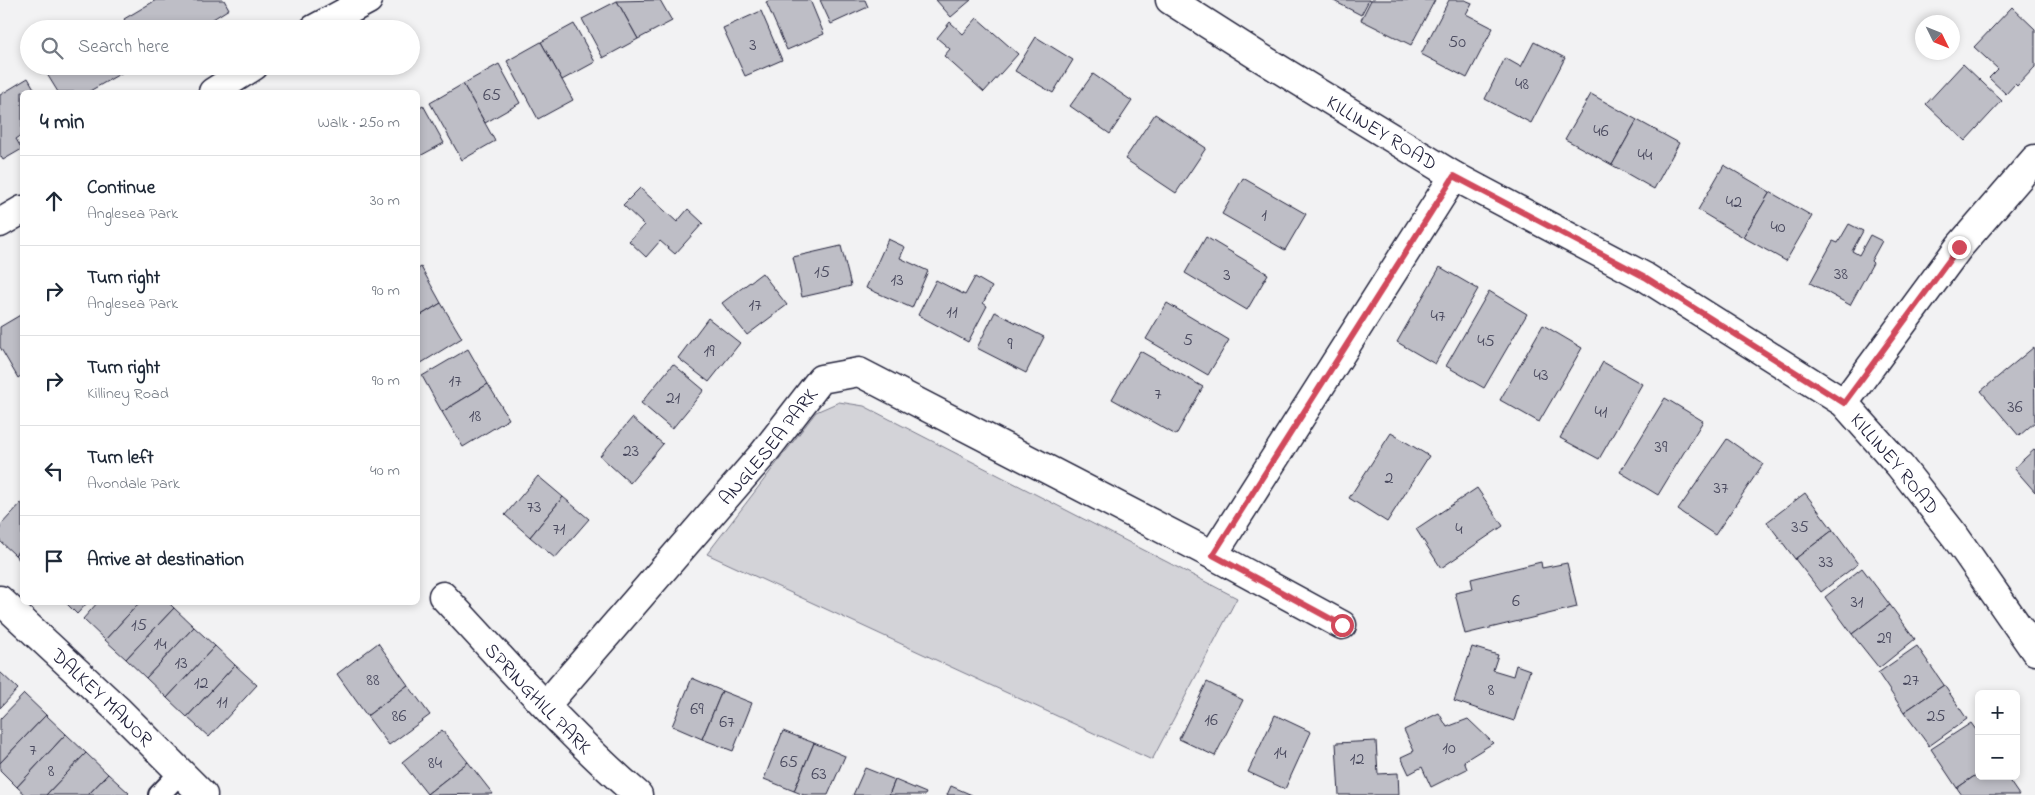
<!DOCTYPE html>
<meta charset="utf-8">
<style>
:root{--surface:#fff;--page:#f6f6f7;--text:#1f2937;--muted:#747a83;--line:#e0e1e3}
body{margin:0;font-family:"Indie Flower",sans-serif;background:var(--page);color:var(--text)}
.controls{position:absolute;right:15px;bottom:15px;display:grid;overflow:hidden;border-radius:8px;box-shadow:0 2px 8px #0003}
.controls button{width:45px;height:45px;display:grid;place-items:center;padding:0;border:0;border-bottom:1px solid var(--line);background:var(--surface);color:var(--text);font:25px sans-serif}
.compass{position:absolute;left:1915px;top:15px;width:45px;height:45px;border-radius:50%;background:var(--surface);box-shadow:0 2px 8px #0003;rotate:133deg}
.stop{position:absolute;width:15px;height:15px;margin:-11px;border:4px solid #d1495b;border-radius:50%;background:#fff}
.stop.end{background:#d1495b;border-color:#fff;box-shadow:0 1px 5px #0008}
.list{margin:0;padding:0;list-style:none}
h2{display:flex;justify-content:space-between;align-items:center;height:65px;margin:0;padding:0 20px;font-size:21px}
h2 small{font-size:16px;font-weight:400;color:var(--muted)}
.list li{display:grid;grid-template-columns:32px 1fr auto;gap:15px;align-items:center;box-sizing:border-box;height:90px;padding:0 20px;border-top:1px solid var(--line)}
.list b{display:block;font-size:19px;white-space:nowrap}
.list p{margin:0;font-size:16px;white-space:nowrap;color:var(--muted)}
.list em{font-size:16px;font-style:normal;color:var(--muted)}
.icon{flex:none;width:28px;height:28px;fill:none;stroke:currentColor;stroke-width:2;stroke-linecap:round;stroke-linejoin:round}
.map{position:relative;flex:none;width:2035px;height:795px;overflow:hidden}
.search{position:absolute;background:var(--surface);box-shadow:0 2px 8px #0003;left:20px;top:20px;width:400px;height:55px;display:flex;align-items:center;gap:12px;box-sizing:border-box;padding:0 18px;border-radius:28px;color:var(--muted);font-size:19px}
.panel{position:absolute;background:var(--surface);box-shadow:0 2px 8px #0003;left:20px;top:90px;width:400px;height:515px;border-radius:8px}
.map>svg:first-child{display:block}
</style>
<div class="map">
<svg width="2035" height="795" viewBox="0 0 2035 795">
<rect width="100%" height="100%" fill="#f2f2f3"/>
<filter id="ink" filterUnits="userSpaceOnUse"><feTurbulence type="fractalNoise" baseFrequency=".02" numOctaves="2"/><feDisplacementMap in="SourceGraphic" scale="10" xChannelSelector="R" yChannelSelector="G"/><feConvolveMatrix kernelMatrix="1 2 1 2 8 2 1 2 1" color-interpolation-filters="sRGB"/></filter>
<g filter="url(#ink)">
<path fill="#d3d3d8" stroke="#7a7a8a" d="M839 402 864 406 1237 598 1152 760 707 554 816 412Z"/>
<g fill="#bebec6" stroke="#22223b">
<path d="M156 0H224L229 9 197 29H129L124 19Z"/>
<path d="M660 0 672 21 638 39 617 1Z"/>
<path d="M770 0H810L824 34 787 50 766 2Z"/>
<path d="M820 0H865L868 7 831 24Z"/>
<path d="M936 0H971L951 17Z"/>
<path d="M1332 0H1369L1361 15Z"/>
<path d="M1371 0H1435L1411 45 1361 20Z"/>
<path d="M1449 0H1465L1472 3 1466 14 1493 28 1467 78 1421 54Z"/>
<path d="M617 1 638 39 603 58 582 19Z"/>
<path d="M2012 7 2035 29V67L2017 86 2015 84 2006 94 1989 78 1998 69 1974 47Z"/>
<path d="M761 11 782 60 745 76 723 28Z"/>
<path d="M977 18 1018 54 984 92 944 56 950 49 937 38 950 22 963 34Z"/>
<path d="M574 24 595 62 562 80 541 42Z"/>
<path d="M1036 37 1073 60 1053 93 1015 71Z"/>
<path d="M541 42 573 100 538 119 507 61Z"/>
<path d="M1534 42 1565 58 1531 123 1485 99 1505 58 1521 67Z"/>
<path d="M499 64 520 103 485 123 463 84Z"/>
<path d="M1963 64 2002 101 1965 141 1926 104Z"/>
<path d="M42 66H122L125 71 88 92H58Z"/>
<path d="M1093 74 1132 101 1110 134 1070 106Z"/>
<path d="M28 78 36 92H22V135L16 139 22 149 3 160 0 155V95Z"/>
<path d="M463 84 495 141 462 160 430 103Z"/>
<path d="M1591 94 1637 120 1612 165 1565 139Z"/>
<path d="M423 105 444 143 418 157V108Z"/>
<path d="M1155 114 1206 148 1176 193 1125 159Z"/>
<path d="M1637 120 1679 143 1654 189 1612 165Z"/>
<path d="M1724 165 1770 192 1743 237 1698 210Z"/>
<path d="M1243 178 1306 214 1285 250 1222 214Z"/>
<path d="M640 188 677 222 688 209 703 223 675 254 660 241 646 257 629 241 644 225 623 205Z"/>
<path d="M1770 192 1812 216 1786 261 1743 237Z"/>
<path d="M1849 224 1863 231 1852 251 1859 255 1870 235 1882 241 1871 261 1873 263 1850 305 1810 283 1833 241 1838 243Z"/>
<path d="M1206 237 1268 274 1247 310 1185 273Z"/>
<path d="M888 239 905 247 900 258 928 271 912 308 866 288Z"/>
<path d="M841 246 851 286 802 297 793 257Z"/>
<path d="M421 267 441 303 418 317V269Z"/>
<path d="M1440 267 1478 289 1435 364 1397 342Z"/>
<path d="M762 273 787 305 747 335 722 303Z"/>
<path d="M975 277 992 287 983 303 987 306 968 342 918 315 936 280 965 295Z"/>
<path d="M1489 291 1527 314 1484 388 1446 366Z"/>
<path d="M441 303 462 338 418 365V317Z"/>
<path d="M1167 303 1229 340 1208 375 1146 339Z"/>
<path d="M995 312 1044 337 1026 373 977 348Z"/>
<path d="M22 314V375L18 378 0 347V327Z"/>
<path d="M708 318 740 343 709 382 678 358Z"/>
<path d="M1543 325 1582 348 1539 422 1500 400Z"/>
<path d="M2034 347 2035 422 2019 436 1981 391Z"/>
<path d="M468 349 488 384 442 412 422 376Z"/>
<path d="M1140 351 1203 387 1176 435 1112 399Z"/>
<path d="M1603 362 1642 384 1599 459 1560 438Z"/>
<path d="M673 364 704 390 672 429 641 403Z"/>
<path d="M488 384 509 419 463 447 442 412Z"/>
<path d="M1665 398 1703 421 1658 495 1620 472Z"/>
<path d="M632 418 663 444 630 483 600 456Z"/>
<path d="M1391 433 1429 456 1387 522 1349 498Z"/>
<path d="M1727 439 1763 464 1715 535 1678 510Z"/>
<path d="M2035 449V492L2014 468Z"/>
<path d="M538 476 563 497 530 537 505 515Z"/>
<path d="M1477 488 1503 526 1441 568 1416 529Z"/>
<path d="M1805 493 1833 530 1795 559 1767 522Z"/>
<path d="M563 497 589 519 555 558 530 537Z"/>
<path d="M22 502V547L15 555 0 541V526Z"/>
<path d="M1833 530 1858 564 1821 592 1795 559Z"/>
<path d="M22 547V563L15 555Z"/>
<path d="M1541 562 1542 568 1567 563 1577 607 1465 634 1455 593 1473 589 1471 579Z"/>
<path d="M1862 568 1890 605 1852 634 1825 597Z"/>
<path d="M65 602H88L77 614Z"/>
<path d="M98 602H140L105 640 83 619Z"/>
<path d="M140 602H168L174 608 126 659 105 640Z"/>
<path d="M1890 605 1915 639 1879 668 1852 634Z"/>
<path d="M174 608 194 627 146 678 126 659Z"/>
<path d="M194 627 215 646 167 698 146 678Z"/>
<path d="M378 643 408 685 367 716 337 674Z"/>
<path d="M215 646 235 665 187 717 167 698Z"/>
<path d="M1917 646 1944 685 1904 712 1878 673Z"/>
<path d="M1472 647 1498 655 1493 670 1513 676 1516 665 1530 670 1514 721 1454 701Z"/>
<path d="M235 665 257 685 209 737 187 717Z"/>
<path d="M0 672 18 689 0 708Z"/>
<path d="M692 678 722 691 702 739 672 726Z"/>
<path d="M1207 682 1243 700 1215 756 1179 739Z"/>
<path d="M408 685 430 715 389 745 367 716Z"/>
<path d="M1944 685 1967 719 1929 746 1904 712Z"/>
<path d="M722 691 752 703 733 751 702 739Z"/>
<path d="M24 694 46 715 0 763V719Z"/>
<path d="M1439 713 1447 727 1468 719 1493 743 1464 761 1467 769 1431 787 1422 767 1409 774 1401 757 1414 751 1404 730Z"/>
<path d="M46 715 66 734 17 787 0 770V763Z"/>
<path d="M1275 715 1311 732 1285 789 1248 772Z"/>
<path d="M1971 723 1979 734V773L1957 788 1931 749Z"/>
<path d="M442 730 468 762 427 794 402 762Z"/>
<path d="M783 731 814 743 794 791 764 779Z"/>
<path d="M66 734 86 753 46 795H26L17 787Z"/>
<path d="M1376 741 1378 774 1398 773 1399 795H1339L1336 743Z"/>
<path d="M814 743 845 756 828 795H804L794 791Z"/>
<path d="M86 753 108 774 88 795H46Z"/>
<path d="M468 762 493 794 428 795 427 794Z"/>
<path d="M865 768 895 780 889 795H853Z"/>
<path d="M1979 773V776H2006L2019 795H1962L1957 788Z"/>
<path d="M108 774 129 793 127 795H88Z"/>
<path d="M895 780 926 793 925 795H889Z"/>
<path d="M951 786 972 795H947Z"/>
</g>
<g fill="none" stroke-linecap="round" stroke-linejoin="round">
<g stroke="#22223b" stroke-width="24">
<path id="lane" d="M159 795 180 773"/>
</g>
<g stroke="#22223b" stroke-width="31">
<g id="street">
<path d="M1844 403 1959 247 2035 159"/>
<path d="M1213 555 1454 176"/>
<path id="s1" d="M443 596C506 663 569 736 638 795"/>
<path id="s2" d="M0 600 117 709 203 795"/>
<path id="s3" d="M546 705 763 454 821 379 859 372 1213 555 1342 625"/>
</g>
</g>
<g stroke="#22223b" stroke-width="31">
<g id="secondary">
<path id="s4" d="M1170 0 1258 56 1454 176 1645 277 1844 403 1900 466 1955 536 2035 651"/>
<path d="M314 29 368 0"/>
<path d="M213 92 254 66"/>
<path d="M0 223 22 210"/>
</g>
</g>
<use href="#lane" stroke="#fff" stroke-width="20"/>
<use href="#street" stroke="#fff" stroke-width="28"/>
<use href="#secondary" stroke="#fff" stroke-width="28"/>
</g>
</g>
<g fill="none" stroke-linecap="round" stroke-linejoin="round" filter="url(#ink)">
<path stroke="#d1495b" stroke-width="6" d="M1342 625 1213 555 1454 176 1645 277 1844 403 1959 247"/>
</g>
<g text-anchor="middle" stroke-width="5" stroke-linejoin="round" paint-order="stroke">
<g font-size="18" fill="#49495e">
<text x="1457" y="47">50</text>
<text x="753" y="50">3</text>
<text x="1522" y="89">48</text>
<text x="492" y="100">65</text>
<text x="1601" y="136">46</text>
<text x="1645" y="160">44</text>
<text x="1734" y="207">42</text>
<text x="1264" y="220">1</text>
<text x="1778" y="232">40</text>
<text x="822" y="277">15</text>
<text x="1841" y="279">38</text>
<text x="1227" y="280">3</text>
<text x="897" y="285">13</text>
<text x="755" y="310">17</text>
<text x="952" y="317">11</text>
<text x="1438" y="321">47</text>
<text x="1188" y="345">5</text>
<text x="1486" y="346">45</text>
<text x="1010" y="349">9</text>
<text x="709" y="356">19</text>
<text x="1541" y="380">43</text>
<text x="455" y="386">17</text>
<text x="1158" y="399">7</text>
<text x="673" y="403">21</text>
<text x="2015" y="412">36</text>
<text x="1601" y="417">41</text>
<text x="475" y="421">18</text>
<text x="1661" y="452">39</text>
<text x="631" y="456">23</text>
<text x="1389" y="483">2</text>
<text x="1721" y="493">37</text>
<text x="534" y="512">73</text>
<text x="1800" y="532">35</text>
<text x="559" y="534">71</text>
<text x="1459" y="534">4</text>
<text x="1826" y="567">33</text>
<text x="1516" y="606">6</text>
<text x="1857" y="607">31</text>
<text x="139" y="630">15</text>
<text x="1884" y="643">29</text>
<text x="160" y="649">14</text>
<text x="181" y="668">13</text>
<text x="373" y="685">88</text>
<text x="1911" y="685">27</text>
<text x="201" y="688">12</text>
<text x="1491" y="695">8</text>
<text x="222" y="707">11</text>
<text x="697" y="714">69</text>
<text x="399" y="721">86</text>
<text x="1936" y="721">25</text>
<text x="1211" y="725">16</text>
<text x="727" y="727">67</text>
<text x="1449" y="753">10</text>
<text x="33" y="755">7</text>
<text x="1280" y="758">14</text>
<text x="1357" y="764">12</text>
<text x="789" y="767">65</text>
<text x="435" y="768">84</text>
<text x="51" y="776">8</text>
<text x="819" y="779">63</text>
</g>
<g font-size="20" fill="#22223b" stroke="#fff">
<text dy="7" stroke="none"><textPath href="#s4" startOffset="250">KILLINEY ROAD</textPath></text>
<text dy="7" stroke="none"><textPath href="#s3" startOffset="341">ANGLESEA PARK</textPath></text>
<text dy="7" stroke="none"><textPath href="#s4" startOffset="865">KILLINEY ROAD</textPath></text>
<text dy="7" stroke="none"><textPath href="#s2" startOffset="141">DALKEY MANOR</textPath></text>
<text dy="7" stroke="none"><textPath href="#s1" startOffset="140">SPRINGHILL PARK</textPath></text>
</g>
</g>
</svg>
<div class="controls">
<button>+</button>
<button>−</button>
</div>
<svg class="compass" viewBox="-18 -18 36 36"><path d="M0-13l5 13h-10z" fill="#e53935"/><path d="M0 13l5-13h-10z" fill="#747a83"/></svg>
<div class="stop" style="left:1342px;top:625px"></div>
<div class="stop end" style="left:1959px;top:247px"></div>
<div class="search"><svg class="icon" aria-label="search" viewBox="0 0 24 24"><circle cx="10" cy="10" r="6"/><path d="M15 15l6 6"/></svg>Search here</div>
<section class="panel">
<h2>4 min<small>Walk · 250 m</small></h2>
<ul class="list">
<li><svg class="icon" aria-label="ahead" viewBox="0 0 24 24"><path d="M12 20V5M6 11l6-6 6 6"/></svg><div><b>Continue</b><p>Anglesea Park</p></div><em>30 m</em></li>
<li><svg class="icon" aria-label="right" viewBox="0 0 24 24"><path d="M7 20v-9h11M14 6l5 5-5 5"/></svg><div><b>Turn right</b><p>Anglesea Park</p></div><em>90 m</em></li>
<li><svg class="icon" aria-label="right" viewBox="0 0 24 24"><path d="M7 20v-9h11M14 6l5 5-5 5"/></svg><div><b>Turn right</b><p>Killiney Road</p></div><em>90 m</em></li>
<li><svg class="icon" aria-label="left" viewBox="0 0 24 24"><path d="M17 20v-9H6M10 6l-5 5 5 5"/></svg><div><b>Turn left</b><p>Avondale Park</p></div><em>40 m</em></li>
<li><svg class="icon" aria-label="arrive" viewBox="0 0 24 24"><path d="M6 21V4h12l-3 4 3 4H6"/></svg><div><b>Arrive at destination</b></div></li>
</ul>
</section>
</div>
